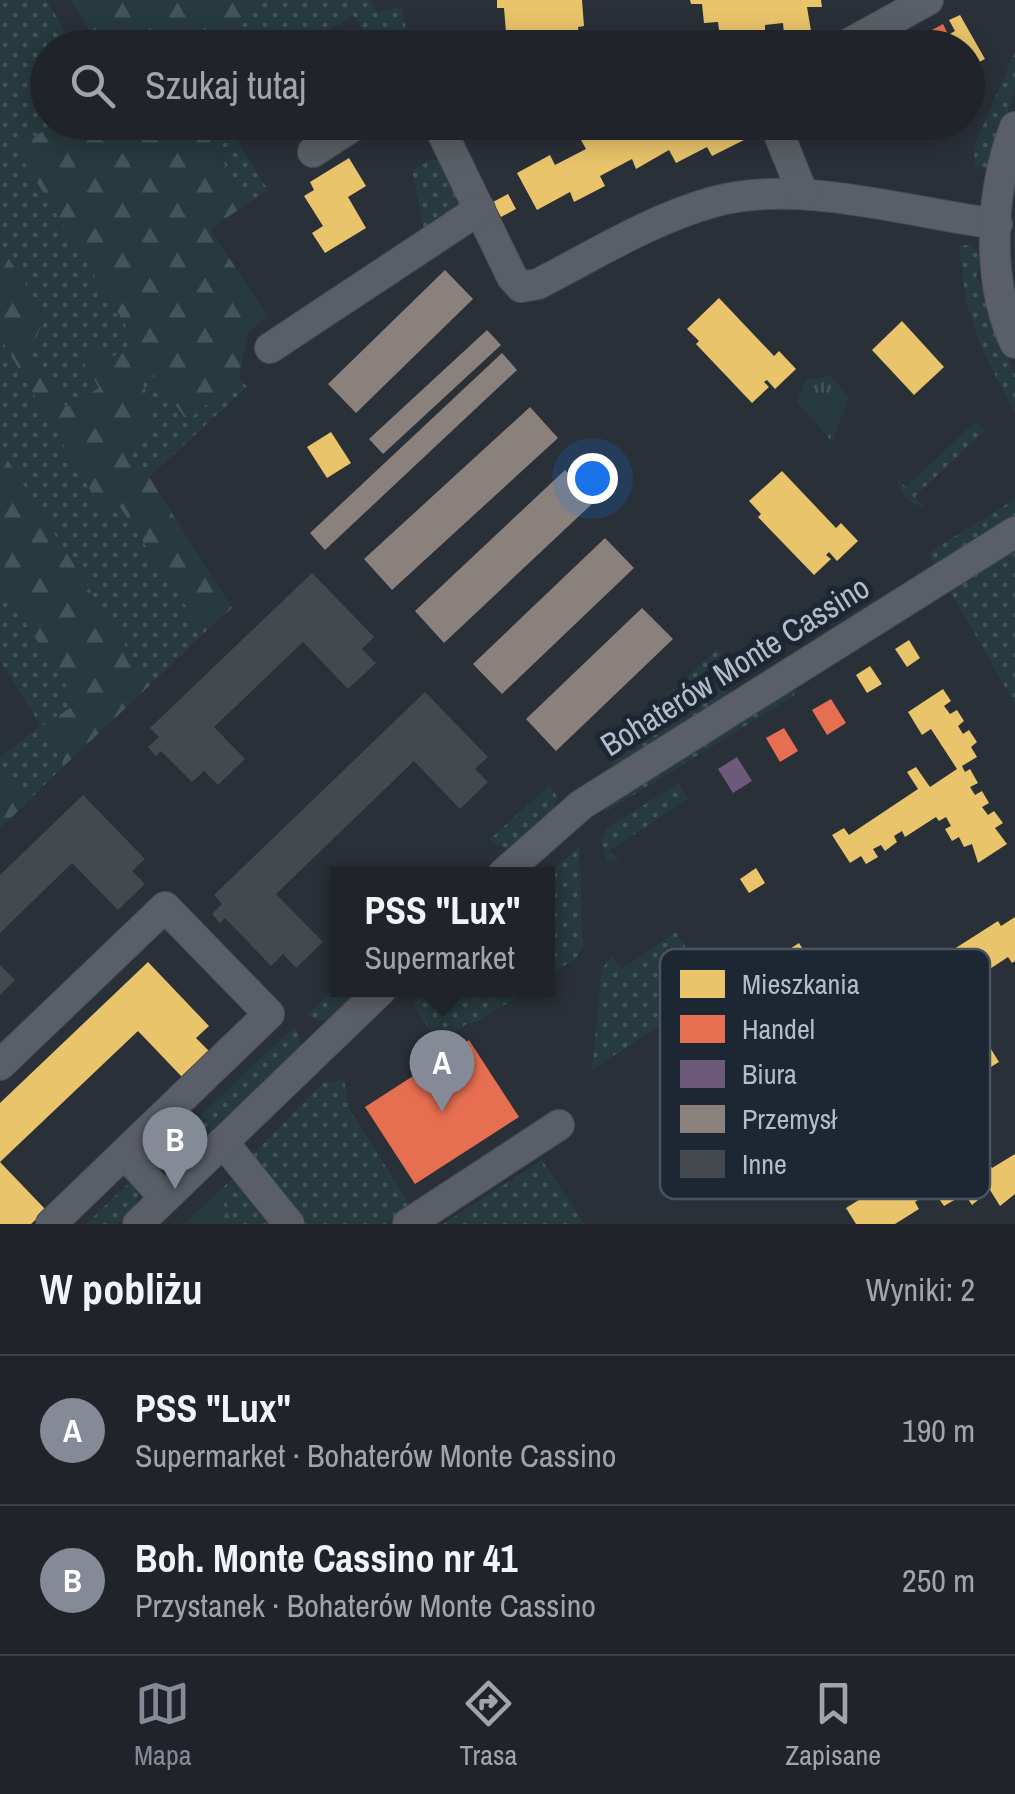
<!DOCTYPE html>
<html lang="pl">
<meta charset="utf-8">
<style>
:root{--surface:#20242a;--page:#2d3036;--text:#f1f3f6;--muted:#a2a4a8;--line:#3d4147;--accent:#848b96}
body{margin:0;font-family:"Archivo Narrow",sans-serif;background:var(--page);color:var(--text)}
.you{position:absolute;left:592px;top:478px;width:35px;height:35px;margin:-25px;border:8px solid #fff;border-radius:50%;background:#1a73e8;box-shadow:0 0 0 15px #1a73e833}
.badge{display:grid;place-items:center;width:65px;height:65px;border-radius:50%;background:var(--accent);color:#fff;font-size:32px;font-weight:700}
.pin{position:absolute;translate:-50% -82px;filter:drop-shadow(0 2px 5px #0008)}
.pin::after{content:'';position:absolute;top:52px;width:35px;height:30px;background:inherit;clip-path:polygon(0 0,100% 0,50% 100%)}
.popup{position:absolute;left:330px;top:867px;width:225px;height:130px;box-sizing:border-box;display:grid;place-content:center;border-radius:0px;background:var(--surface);filter:drop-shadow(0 2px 8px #0005);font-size:32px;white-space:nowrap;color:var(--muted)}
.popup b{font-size:38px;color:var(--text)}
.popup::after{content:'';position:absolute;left:50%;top:100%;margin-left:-20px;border:20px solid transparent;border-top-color:var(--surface)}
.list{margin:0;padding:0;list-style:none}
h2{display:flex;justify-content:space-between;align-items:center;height:130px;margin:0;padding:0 40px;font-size:42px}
h2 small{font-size:32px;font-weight:400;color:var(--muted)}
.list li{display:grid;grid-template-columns:65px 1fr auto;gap:30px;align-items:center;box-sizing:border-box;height:150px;padding:0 40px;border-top:2px solid var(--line)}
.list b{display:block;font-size:38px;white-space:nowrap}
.list p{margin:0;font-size:32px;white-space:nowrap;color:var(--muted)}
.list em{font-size:32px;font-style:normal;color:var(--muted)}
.icon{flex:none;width:55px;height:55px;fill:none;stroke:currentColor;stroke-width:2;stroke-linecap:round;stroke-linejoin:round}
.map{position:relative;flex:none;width:1015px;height:1224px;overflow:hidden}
.search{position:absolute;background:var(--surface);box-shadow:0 5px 25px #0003;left:30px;right:30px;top:30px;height:110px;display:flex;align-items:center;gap:25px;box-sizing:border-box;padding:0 35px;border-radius:55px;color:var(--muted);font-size:38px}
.sheet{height:430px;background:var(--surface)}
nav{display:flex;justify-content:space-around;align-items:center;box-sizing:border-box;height:140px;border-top:2px solid var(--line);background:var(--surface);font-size:28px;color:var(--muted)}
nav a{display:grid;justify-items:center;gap:5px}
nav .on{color:var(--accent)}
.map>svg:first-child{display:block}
</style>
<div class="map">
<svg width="1015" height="1224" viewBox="0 0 1015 1224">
<defs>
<pattern id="grass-dots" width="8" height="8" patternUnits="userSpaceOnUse" patternTransform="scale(2.5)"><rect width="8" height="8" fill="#273a3e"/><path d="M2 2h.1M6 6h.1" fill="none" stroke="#445559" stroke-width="1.8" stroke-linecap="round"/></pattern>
<pattern id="forest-firs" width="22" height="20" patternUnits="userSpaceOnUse" patternTransform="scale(2.5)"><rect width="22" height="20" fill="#273a3e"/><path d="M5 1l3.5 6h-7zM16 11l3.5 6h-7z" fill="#445559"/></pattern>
<pattern id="park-tufts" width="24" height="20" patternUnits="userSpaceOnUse" patternTransform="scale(2.5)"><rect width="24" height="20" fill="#273a3e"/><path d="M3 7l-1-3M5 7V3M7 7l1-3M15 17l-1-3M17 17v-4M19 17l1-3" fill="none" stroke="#445559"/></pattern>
</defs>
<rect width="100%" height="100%" fill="#2a3038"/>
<g fill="url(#grass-dots)">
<path d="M0 0H46L75 47 48 48V122L58 123 15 147 136 342 108 360 80 357 99 388 66 407 28 348 47 318 0 245Z"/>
<path d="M265 0H371L377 12 402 6 409 47H373L353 15 303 47 225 48 246 9Z"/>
<path d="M1015 52V89L990 169 974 167 975 144Z"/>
<path d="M201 123H226L268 190 247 204Z"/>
<path d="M431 160H444L464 208 425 235 412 170Z"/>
<path d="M972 244 984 262 976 276 986 294 992 322 1015 374V414L981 347 966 301 959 246Z"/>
<path d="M0 337 105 514 118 503 204 633 150 685 0 448Z"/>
<path d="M148 367 187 420 239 378 247 387 149 477 128 451 155 423 139 371Z"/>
<path d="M976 421 985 431 915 496 924 507C911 505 898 493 898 480L906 487Z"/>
<path d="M1015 499V704L928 553Z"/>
<path d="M0 584 78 703 42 726 64 766 25 804 0 764V757L41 726 0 661Z"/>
<path d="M718 649 739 683 728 691 731 697 613 768 610 756 615 741Z"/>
<path d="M795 684 794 696 604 813 607 806Z"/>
<path d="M679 783 688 799 610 850 619 864 607 860 601 840 607 828Z"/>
<path d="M550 785 557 797 554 808 510 850 489 840Z"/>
<path d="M579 846 583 946 577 957 547 977V876Z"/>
<path d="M676 932 723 1006 696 1023 686 1009 592 1070 602 968 613 956 622 969Z"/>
<path d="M337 986V990H363C347 1004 329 1031 307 1015Z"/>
<path d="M428 990H528L477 1022 468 1023 437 1042 413 1004Z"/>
<path d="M294 1027 300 1036 298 1051 174 1169 158 1172 148 1165Z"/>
<path d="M344 1080 350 1110 411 1206 386 1224H302L252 1155 323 1083Z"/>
<path d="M542 1160 584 1224H443Z"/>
<path d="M237 1174 276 1224H232L218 1192Z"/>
<path d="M133 1179 140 1190 135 1207 118 1224H86Z"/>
</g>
<g fill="url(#forest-firs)">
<path d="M70 0H265L246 9 224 48 100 47Z"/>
<path d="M58 123H200L247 204 210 229 268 317 248 331 239 378 187 421 148 367 139 370 155 423 128 451 149 477 232 608 204 633 118 504 105 515 0 337V245L47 319 28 348 66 407 99 388 80 356 98 347 108 360 136 342 15 147Z"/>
<path d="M0 448 150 685 64 766 42 726 78 703 0 584Z"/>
<path d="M0 764 25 804 0 829Z"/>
<path d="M218 1192 232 1224H184Z"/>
</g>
<path fill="url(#park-tufts)" d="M831 376 849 397 832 442 797 402 806 379Z"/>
<g fill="#e9c46a">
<path d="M497 0H582L584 26 578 27 580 45 556 48 555 39 538 41V48H513V33L506 32 504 8H497Z"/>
<path d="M690 0H821L822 7H807L811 31 784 34 783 23 765 25V31L745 33 746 43 721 45 718 22 704 23 702 4H691Z"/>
<path d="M960 15 985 59 968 68V48H955L948 35 955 31 949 20Z"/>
<path d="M352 33 361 48H329Z"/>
<path d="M614 122 619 131 635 122H657L659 127 668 122H738L746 139 712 156 707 147 676 163 669 150 636 169 632 159 600 176 605 186 574 202 570 192 537 210 517 173 550 155 555 165 586 149 581 140Z"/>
<path d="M833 122H856L859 128 842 138Z"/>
<path d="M880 122H911L887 135Z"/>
<path d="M349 158 366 186 348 197 366 228 325 253 312 233 323 226 304 196 314 190 310 182Z"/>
<path d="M508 194 516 209 501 217 493 202Z"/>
<path d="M719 298 774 356 779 351 796 369 775 389 767 380 764 382 769 387 752 403 696 344 699 341 687 329Z"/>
<path d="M902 321 944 367 914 395 872 350Z"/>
<path d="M331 432 351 463 327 478 307 447Z"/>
<path d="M782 471 836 528 841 523 858 541 837 561 829 552 826 555 831 559 814 575 758 517 761 514 749 501Z"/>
<path d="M909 640 920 658 907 667 895 649Z"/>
<path d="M870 666 882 684 867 693 856 675Z"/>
<path d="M943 689 951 701 944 706 950 714 957 710 964 721 958 726 963 734 969 730 977 742 971 747 977 757 962 766 965 772 970 769 978 783 970 787 975 795 982 791 989 803 982 807 988 815 994 811 1003 823 995 828 1007 844 978 863 972 844 964 847 959 837 952 841 945 829 951 826 946 817 939 821 936 817 905 837 902 831 894 836 897 842 885 851 881 845 873 849 878 857 866 864 861 856 850 863 832 835 844 828 849 835 918 789 907 772 916 767 930 787 957 769 931 729 922 735 908 712Z"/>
<path d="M756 868 765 883 749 893 740 879Z"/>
<path d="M1015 917V961L1012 963 1008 957 970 982 973 987 957 997 963 1006 959 1009 982 1044 986 1041 999 1062 968 1081 962 1071 957 1074 952 1065 947 1068 922 1029 927 1026 921 1017 927 1014 917 998 946 980 937 966 954 955 951 951 998 921 1001 926Z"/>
<path d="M799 943 807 956 800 959 805 968 813 964 820 975 813 980 819 988 825 984 832 996 827 1001 833 1010 817 1020 820 1026 825 1023 834 1037 826 1041 831 1049 838 1045 845 1057 838 1061 843 1069 850 1066 858 1077 851 1082 862 1098 833 1117 827 1098 820 1102 814 1091 807 1095 800 1083 807 1080 801 1071 794 1075 791 1071 760 1091 758 1085 749 1090 753 1096 740 1105 737 1099 729 1103 733 1111 722 1118 717 1110 706 1117 688 1089 700 1081 704 1089 774 1043 762 1026 771 1021 785 1041 812 1022 786 983 778 989 763 966Z"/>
<path d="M148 962 209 1026 196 1038 209 1051 182 1077 138 1031 0 1162 46 1210 31 1224H0V1103Z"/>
<path d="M982 1153 992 1168 1015 1154V1194L1000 1206 990 1190 972 1205 962 1190 954 1195 956 1199 944 1206 933 1190 915 1202 919 1209 895 1224H856L846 1208 929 1156 936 1167 956 1154 961 1162Z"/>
</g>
<g fill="#e76f51">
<path d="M943 24 955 48H927L938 42 932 30Z"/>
<path d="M856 122H880L883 127 864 137Z"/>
<path d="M831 699 846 723 827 735 812 710Z"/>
<path d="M784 728 798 751 780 762 766 738Z"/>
<path d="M469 1040 519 1117 415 1184 365 1107Z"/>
</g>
<path fill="#6d597a" d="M737 757 752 781 733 793 718 769Z"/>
<g fill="#8a817c">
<path d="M445 270 473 299 356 413 328 384Z"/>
<path d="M487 330 501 345 383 454 369 439Z"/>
<path d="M502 353 517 370 325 550 310 533Z"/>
<path d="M530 407 558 438 392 590 364 559Z"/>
<path d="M565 470 595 501 444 643 415 611Z"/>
<path d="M605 538 634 568 502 694 473 664Z"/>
<path d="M642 608 673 639 556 751 526 719Z"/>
</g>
<g fill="#444950">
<path d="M312 573 374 637 362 649 376 663 348 689 303 642 214 727 245 759 218 785 204 771 192 782 161 751 156 756 148 747 159 737 150 728Z"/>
<path d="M425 692 488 757 475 769 488 782 460 809 414 761 276 894 323 942 296 968 283 954 271 966 225 918 220 923 212 914 222 904 214 895Z"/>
<path d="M83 795 145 859 132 871 145 884 118 910 72 863 0 933V875Z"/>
<path d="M0 965 15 980 0 995Z"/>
</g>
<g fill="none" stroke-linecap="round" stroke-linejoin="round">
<g stroke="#484c53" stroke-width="32">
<g id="minor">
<path d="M841 48 928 0"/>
<path d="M437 122 512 277 521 287 538 284C594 255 652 219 713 202 799 178 910 213 997 224"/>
<path d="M774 122 803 194"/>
<path d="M1015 127C990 192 986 279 1015 343"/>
<path d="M313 152 359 122"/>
<path d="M270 348 480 209"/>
<path d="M503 874 581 805 1015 532"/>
<path d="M0 1065 165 907 269 1014 51 1224"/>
<path d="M223 1142 289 1224"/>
<path d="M125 1154 165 1198"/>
<path d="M138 1224 381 990"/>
<path d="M408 1224 559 1125"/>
</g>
</g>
<use href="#minor" stroke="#5a5e66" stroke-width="30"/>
</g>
<g text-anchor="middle" stroke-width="10" stroke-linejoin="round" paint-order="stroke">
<g font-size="32" fill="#b4bcc9" stroke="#1d2633">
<text transform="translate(735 666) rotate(-32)" y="11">Bohaterów Monte Cassino</text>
</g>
</g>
<rect x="660" y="949" width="330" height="250" rx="15" fill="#1d2633" stroke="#4a5360" stroke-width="2.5"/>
<rect x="680" y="970" width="45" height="28" fill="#e9c46a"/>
<rect x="680" y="1015" width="45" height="28" fill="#e76f51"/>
<rect x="680" y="1060" width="45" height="28" fill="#6d597a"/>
<rect x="680" y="1105" width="45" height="28" fill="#8a817c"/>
<rect x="680" y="1150" width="45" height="28" fill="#444950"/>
<g font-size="28" fill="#b4bcc9">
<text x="742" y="994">Mieszkania</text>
<text x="742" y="1039">Handel</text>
<text x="742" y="1084">Biura</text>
<text x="742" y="1129">Przemysł</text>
<text x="742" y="1174">Inne</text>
</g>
</svg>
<div class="you"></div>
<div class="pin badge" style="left:442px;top:1112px">A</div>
<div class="popup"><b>PSS &quot;Lux&quot;</b>Supermarket</div>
<div class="pin badge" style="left:175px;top:1189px">B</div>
<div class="search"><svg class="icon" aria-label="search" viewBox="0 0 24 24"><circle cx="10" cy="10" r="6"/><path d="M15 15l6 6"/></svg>Szukaj tutaj</div>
</div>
<section class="sheet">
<h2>W pobliżu<small>Wyniki: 2</small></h2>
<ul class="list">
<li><span class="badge">A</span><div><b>PSS &quot;Lux&quot;</b><p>Supermarket · Bohaterów Monte Cassino</p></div><em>190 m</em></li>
<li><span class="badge">B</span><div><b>Boh. Monte Cassino nr 41</b><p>Przystanek · Bohaterów Monte Cassino</p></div><em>250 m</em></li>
</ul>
</section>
<nav>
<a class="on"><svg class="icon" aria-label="map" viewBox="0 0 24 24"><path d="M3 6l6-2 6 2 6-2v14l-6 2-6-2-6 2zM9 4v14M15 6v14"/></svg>Mapa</a>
<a><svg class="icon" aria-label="directions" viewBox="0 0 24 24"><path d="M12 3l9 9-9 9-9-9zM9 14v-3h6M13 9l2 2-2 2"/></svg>Trasa</a>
<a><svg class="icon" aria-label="saved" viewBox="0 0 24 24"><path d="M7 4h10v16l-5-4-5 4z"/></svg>Zapisane</a>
</nav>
